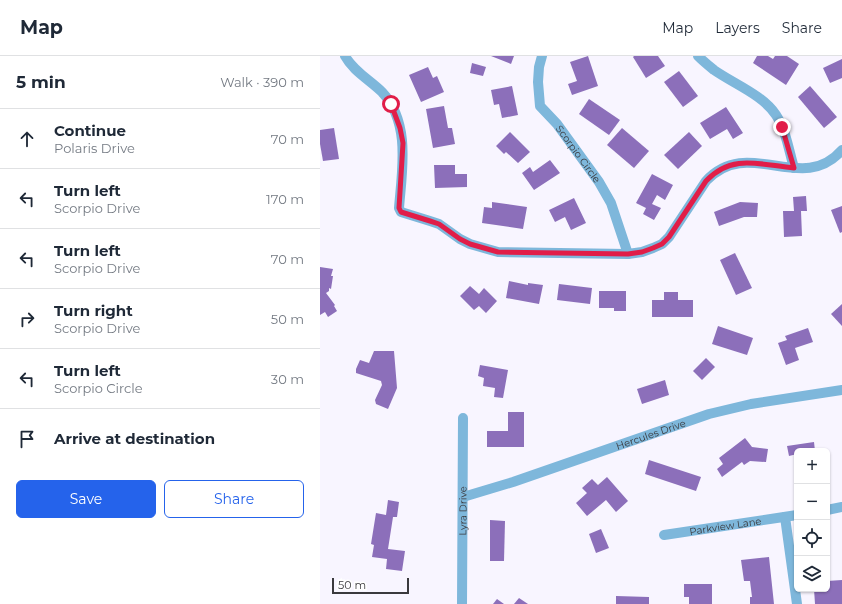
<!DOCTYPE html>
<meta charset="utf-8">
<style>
:root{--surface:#fff;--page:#f6f6f7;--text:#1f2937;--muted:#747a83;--line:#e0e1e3;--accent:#2563eb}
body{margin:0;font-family:Montserrat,sans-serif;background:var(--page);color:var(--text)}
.controls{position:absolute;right:12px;bottom:12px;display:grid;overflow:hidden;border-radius:6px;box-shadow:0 1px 3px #0004}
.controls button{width:36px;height:36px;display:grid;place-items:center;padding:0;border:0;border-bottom:1px solid var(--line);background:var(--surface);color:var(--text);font:20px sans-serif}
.scale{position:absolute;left:12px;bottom:10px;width:77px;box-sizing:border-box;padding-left:4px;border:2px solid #3a393d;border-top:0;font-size:11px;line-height:14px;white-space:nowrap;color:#3a393d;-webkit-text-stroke:3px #fff;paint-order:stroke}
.stop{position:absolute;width:12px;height:12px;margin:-9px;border:3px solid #e11d48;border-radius:50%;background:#fff}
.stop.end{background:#e11d48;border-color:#fff;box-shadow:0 1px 4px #0008}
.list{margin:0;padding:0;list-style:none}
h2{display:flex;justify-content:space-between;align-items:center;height:52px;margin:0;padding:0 16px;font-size:17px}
h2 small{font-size:13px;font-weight:400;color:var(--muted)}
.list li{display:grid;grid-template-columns:26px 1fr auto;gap:12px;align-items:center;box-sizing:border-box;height:60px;padding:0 16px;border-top:1px solid var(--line)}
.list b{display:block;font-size:15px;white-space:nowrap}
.list p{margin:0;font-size:13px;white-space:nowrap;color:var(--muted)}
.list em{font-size:13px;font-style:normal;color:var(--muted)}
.actions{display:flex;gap:8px;padding:12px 16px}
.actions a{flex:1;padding:9px 0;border:1px solid var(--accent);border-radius:6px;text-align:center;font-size:14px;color:var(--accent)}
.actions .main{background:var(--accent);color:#fff}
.icon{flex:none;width:22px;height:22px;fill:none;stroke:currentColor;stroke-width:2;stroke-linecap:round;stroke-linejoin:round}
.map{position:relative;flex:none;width:522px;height:548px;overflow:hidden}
header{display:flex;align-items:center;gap:24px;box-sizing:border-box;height:56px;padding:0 20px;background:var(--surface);border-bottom:1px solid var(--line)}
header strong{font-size:19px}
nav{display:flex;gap:22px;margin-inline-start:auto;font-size:14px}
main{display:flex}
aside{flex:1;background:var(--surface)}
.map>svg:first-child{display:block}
</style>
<header>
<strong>Map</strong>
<nav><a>Map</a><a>Layers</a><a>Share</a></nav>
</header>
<main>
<aside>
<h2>5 min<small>Walk · 390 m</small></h2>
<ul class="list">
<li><svg class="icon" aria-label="ahead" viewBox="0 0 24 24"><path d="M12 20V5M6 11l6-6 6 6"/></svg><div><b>Continue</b><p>Polaris Drive</p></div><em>70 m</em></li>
<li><svg class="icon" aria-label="left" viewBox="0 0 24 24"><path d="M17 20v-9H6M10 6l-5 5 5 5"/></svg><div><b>Turn left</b><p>Scorpio Drive</p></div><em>170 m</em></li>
<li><svg class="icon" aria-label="left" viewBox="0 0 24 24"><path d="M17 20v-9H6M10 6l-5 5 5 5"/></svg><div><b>Turn left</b><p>Scorpio Drive</p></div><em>70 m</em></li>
<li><svg class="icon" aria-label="right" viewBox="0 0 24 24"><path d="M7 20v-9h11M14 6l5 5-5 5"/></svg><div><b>Turn right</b><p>Scorpio Drive</p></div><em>50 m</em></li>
<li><svg class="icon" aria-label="left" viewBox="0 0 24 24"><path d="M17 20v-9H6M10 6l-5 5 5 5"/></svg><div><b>Turn left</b><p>Scorpio Circle</p></div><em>30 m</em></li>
<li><svg class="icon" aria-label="arrive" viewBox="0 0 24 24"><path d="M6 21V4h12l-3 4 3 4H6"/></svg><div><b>Arrive at destination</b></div></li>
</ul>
<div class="actions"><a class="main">Save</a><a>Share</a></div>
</aside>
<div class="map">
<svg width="522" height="548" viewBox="0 0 522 548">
<rect width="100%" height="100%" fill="#f8f5ff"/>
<g fill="#8c6fba">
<path d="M171 0H194L191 8Z"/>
<path d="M268 0 278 30 252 39 248 28 257 25 250 6Z"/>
<path d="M314 0H338L345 10 326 22 313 1Z"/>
<path d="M437 0H448L453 3 455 0H467L479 8 466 29 433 7Z"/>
<path d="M522 3V22L510 27 503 12Z"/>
<path d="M152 7 166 11 163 20 150 17Z"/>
<path d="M108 11 113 22 117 20 124 36 101 46 89 19Z"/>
<path d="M359 15 378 40 363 51 344 26Z"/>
<path d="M192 30 198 59 182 62 179 48 174 49 171 34Z"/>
<path d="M490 30 517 61 504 72 478 41Z"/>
<path d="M269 43 300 64 289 79 259 58Z"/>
<path d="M124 50 128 72H132L135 88 113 92 106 53Z"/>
<path d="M406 51 423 77 413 83 407 73 390 83 380 67Z"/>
<path d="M14 72 19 103 3 105 0 88V74Z"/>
<path d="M302 72 329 95 314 112 287 89Z"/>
<path d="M190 76 210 96 198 107 186 96 184 98 176 90Z"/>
<path d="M369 76 382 90 358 113 344 99Z"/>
<path d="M230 104 240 117 214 134 202 117 210 111 213 116Z"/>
<path d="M114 109H135V118H147V131L115 132Z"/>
<path d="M332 118 353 129 345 144 337 139 332 148 341 152 334 164 323 158 326 152 316 147Z"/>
<path d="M486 140 487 155H481L482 180 464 181 463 155H474L473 141Z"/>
<path d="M254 142 266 167 251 174 245 161 235 166 229 154Z"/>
<path d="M172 146 207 151 203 173 162 167 164 151 172 152Z"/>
<path d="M420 146 438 147 437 161H424L399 170 394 156Z"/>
<path d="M522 150V176L520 177 511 154Z"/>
<path d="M415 197 432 232 416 239 400 204Z"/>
<path d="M0 211 13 213 11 220H13L11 233 9 232V235L6 237 15 249 14 250 17 255 8 261 5 256 0 259Z"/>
<path d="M189 225 208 229V227L223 229 219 248 186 242Z"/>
<path d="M239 228 272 232 270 248 237 244Z"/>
<path d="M150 230 159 238 164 232 177 245 166 257 159 250 154 254 140 240Z"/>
<path d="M279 235H306V255H294V252H279Z"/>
<path d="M344 236H358V244H373V261H332V244H344Z"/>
<path d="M522 248V270L511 258Z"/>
<path d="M398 270 433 282 427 299 392 288Z"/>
<path d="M488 272 493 286 475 292 479 304 466 309 458 287 467 284 465 280Z"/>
<path d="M54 295H74L77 332 68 353 56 348 55 344 62 329 61 325 36 317V313L40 304 49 307Z"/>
<path d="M386 302 395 311 382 324 373 315Z"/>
<path d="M160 309 188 314 183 342 174 341 175 332 163 330 164 322 158 320Z"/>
<path d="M345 324 349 339 322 348 317 333Z"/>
<path d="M188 356H204V391H167V375H188Z"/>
<path d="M425 382 432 391 448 393 446 406 430 405 424 409 422 406 402 421 397 413 403 408 399 402Z"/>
<path d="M494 386 495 395H477V398L469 400 467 390Z"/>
<path d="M329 404 381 421 376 435 325 418Z"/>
<path d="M287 421 308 445 296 456 286 444 267 460 256 447 267 437 262 432 272 423 278 429Z"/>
<path d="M68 444 79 446 77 461H73L68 493 85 495 82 515 66 513 67 503 52 501 54 489 51 488 56 457 66 459Z"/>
<path d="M170 464 185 465 184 505H170Z"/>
<path d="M281 473 289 492 276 497 269 478Z"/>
<path d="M449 501 454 548H430V541H432L430 525H424L421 504Z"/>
<path d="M522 524V548H495L494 533H507V525Z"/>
<path d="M364 528H392V548H369V541H364Z"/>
<path d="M296 540 329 541V548H296Z"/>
<path d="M199 542 208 548H194Z"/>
<path d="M177 543 184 548H173Z"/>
</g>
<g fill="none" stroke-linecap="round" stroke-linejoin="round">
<g stroke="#7eb7db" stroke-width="10">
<path d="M25 0C33 15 50 24 62 36 91 67 82 114 79 152L81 156 110 165 119 168 140 183 150 188 178 196 308 198 322 196 333 192 342 188 349 181 386 125C428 79 482 140 522 94"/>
<path id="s1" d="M222 0 219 11 218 26 220 50 237 68 279 126 291 147 308 198"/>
<path d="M378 0C383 5 389 10 394 14 414 28 443 39 456 59 466 74 469 95 474 112"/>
<path id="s2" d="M143 441 193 426 389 358 431 348 522 334"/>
<path d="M507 454 522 451"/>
<path d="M465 461 477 548"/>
<path id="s3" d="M344 479 477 459"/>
<path id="s4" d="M142 548 143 362"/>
</g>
</g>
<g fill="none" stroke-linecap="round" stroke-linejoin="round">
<path stroke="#e11d48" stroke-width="5" d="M71 48 80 72 83 87 79 152 81 156 110 165 119 168 140 183 150 188 178 196 308 198 322 196 333 192 342 188 349 181 386 125C412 97 441 109 474 112L462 71"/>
</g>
<g text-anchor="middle" stroke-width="4" stroke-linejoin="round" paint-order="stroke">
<g font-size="10" fill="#3a393d" stroke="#fff">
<text dy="4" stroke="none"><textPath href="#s1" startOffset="112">Scorpio Circle</textPath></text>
<text dy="4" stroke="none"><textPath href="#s2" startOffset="198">Hercules Drive</textPath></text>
<text dy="4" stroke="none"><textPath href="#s4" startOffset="93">Lyra Drive</textPath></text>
<text dy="4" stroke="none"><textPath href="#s3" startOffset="62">Parkview Lane</textPath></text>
</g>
</g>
</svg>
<div class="controls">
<button>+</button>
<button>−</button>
<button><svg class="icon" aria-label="locate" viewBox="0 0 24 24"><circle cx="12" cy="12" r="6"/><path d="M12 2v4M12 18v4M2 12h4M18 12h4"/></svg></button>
<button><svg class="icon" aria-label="layers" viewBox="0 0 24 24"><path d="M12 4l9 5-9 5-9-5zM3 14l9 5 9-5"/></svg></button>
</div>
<div class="scale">50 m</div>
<div class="stop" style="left:71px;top:48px"></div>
<div class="stop end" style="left:462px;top:71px"></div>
</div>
</main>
